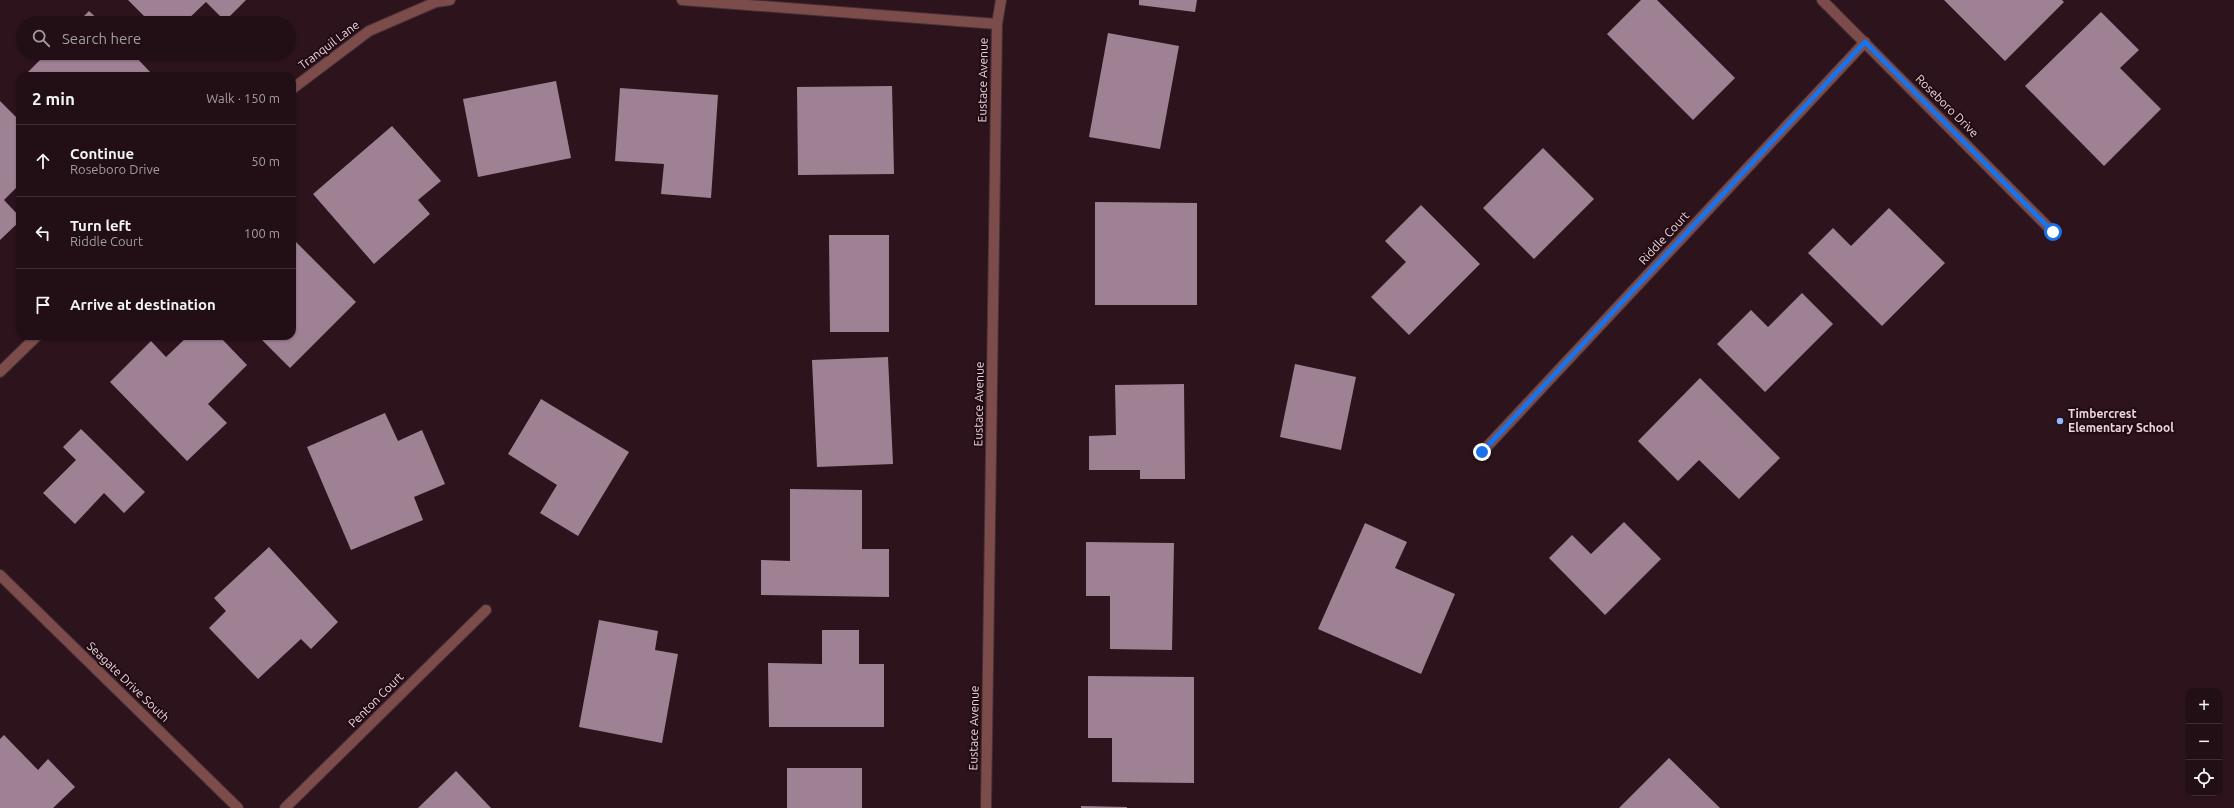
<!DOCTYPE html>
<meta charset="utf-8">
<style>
:root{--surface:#220f15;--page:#2a181e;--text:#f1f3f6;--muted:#a29ca0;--line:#3f2f34}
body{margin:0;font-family:Ubuntu,sans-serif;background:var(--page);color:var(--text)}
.controls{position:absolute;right:12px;bottom:12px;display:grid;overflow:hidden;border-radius:8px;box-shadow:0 1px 3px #0004}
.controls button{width:36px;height:36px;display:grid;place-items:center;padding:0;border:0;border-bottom:1px solid var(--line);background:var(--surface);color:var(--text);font:20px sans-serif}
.stop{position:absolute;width:12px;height:12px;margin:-9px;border:3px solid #1a73e8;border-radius:50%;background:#fff}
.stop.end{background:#1a73e8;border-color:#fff;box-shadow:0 1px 4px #0008}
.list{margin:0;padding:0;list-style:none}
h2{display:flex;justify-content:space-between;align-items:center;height:52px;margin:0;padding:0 16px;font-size:17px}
h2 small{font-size:13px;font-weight:400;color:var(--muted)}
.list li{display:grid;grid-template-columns:26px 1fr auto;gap:12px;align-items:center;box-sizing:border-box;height:72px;padding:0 16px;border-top:1px solid var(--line)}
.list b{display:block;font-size:15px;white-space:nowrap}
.list p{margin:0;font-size:13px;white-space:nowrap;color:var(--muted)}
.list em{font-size:13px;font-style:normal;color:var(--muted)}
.icon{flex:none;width:22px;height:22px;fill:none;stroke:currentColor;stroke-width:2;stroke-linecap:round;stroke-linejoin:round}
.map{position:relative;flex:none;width:2234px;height:808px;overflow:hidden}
.search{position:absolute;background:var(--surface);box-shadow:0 1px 3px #0004;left:16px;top:16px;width:280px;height:44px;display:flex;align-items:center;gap:10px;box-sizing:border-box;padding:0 14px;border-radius:22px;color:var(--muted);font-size:15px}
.panel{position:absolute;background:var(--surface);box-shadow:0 1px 3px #0004;left:16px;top:72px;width:280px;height:268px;border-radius:12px}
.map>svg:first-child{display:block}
</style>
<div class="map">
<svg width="2234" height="808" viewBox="0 0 2234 808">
<rect width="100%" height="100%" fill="#2d141c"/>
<g fill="#9e8293">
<path d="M128 0H246L225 21 206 2 184 23H151Z"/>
<path d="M1139 0H1197L1195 12 1139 5Z"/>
<path d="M1641 0H1657L1735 78 1693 120 1607 34Z"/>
<path d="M1944 0H2062L2064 2 2005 61Z"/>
<path d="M89 11 102 23H77Z"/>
<path d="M2101 12 2139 50 2120 68 2161 109 2104 166 2025 86Z"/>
<path d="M1108 33 1179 46 1160 149 1089 137Z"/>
<path d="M47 53H132L151 73 148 76H24Z"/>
<path d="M556 81 571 158 478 177 463 99Z"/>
<path d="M892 86 894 174 798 175 797 87Z"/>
<path d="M620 88 718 95 711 198 661 194 664 164 615 161Z"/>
<path d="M0 101 20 121V184L4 200 20 217V221L0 240Z"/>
<path d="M392 126 441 181 418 200 430 214 374 264 313 194Z"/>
<path d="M1543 148 1594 199 1534 259 1483 208Z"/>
<path d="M1095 202 1197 203V305H1095Z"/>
<path d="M1421 205 1480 264 1409 335 1371 297 1406 262 1385 241Z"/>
<path d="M1889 208 1945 263 1882 326 1808 253 1833 228 1851 246Z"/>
<path d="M829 235H889V332H830Z"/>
<path d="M292 238 356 302 290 368 258 336H292Z"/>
<path d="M1802 293 1833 324 1765 392 1717 344 1751 310 1768 327Z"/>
<path d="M188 336H219L247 365 208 404 227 423 187 461 110 382 151 341 166 357Z"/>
<path d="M888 357 893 464 817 467 812 360Z"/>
<path d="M1295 364 1356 377 1341 450 1280 437Z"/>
<path d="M1700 378 1780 458 1739 499 1699 460 1678 481 1638 441Z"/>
<path d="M1184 384 1185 479H1140V470H1089V436L1116 435 1115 385Z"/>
<path d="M541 399 629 452 578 536 540 513 557 485 508 454Z"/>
<path d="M385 413 398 441 422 430 445 484 414 497 423 520 351 550 307 447Z"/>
<path d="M81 429 145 492 124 513 104 493 75 524 43 493 76 460 63 447Z"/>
<path d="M790 489 862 490V549H889V597L761 595V560L790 561Z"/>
<path d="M1624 522 1661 559 1605 615 1549 558 1572 535 1591 554Z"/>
<path d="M1365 523 1407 542 1395 568 1455 594 1421 674 1318 629Z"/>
<path d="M1086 542 1174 543 1172 650 1110 649V596H1086Z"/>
<path d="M269 547 338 622 311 649 301 639 258 679 209 628 226 611 214 598Z"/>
<path d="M599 620 658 631 655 650 678 654 662 743 579 727Z"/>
<path d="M822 630H859V664H884V727H769L768 663 822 664Z"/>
<path d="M1088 676 1194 677V783L1112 782V738H1088Z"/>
<path d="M4 735 38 770 48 759 75 787 53 808H0V739Z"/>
<path d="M1669 758 1720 808H1619Z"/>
<rect x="787" y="768" width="75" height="40"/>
<path d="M456 771 491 808H418Z"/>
<path d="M1081 806 1127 807V808H1081Z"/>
</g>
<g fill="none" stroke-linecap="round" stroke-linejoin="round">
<g stroke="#472f37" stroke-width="12">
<g id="minor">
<path d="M682 0 997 24"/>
<path d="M1822 0 2053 232"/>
<path d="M292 89 369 31 436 2 450 0"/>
<path d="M0 372 37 336"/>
<path d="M1482 452 1865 42"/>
<path d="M0 575 238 808"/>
<path d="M285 808 486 610"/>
<path d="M986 808 997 24 1001 0"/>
</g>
</g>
<use href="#minor" stroke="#7c4c4b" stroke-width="10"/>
</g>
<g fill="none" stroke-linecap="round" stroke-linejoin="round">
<path stroke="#1a73e8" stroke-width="5" d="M1482 452 1865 42 2053 232"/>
</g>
<circle fill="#90b8fd" stroke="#220b13" stroke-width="1.5" cx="2060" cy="421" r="4"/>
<g text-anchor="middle" stroke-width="4" stroke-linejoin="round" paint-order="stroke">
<g font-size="12" fill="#e9d6db" stroke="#220b13">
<text transform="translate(329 45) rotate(-37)" y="4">Tranquil Lane</text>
<text transform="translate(983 80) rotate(-89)" y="4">Eustace Avenue</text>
<text transform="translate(1947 106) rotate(45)" y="4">Roseboro Drive</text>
<text transform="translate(1664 238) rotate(-47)" y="4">Riddle Court</text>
<text transform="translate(979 404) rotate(-89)" y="4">Eustace Avenue</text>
<text transform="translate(128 682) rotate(44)" y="4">Seagate Drive South</text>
<text transform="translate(376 700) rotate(-45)" y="4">Penton Court</text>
<text transform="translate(974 728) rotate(-89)" y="4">Eustace Avenue</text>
</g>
<g font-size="12" font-weight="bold" fill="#e9d6db" stroke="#220b13" text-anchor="start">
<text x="2068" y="418">Timbercrest<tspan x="2068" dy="14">Elementary School</tspan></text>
</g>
</g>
</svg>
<div class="controls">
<button>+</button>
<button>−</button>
<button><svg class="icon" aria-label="locate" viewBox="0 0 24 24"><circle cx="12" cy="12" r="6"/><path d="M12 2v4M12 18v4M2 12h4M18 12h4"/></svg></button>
</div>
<div class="stop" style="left:2053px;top:232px"></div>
<div class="stop end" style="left:1482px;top:452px"></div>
<div class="search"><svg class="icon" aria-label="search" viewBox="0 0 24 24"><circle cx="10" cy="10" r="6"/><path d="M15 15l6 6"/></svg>Search here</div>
<section class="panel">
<h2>2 min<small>Walk · 150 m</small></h2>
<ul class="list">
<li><svg class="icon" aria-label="ahead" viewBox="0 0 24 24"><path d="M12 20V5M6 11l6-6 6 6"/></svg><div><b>Continue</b><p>Roseboro Drive</p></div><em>50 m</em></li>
<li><svg class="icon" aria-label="left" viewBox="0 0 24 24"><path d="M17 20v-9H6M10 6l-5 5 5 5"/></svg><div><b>Turn left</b><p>Riddle Court</p></div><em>100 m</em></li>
<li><svg class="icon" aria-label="arrive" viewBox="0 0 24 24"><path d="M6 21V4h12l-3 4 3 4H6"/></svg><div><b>Arrive at destination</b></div></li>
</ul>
</section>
</div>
